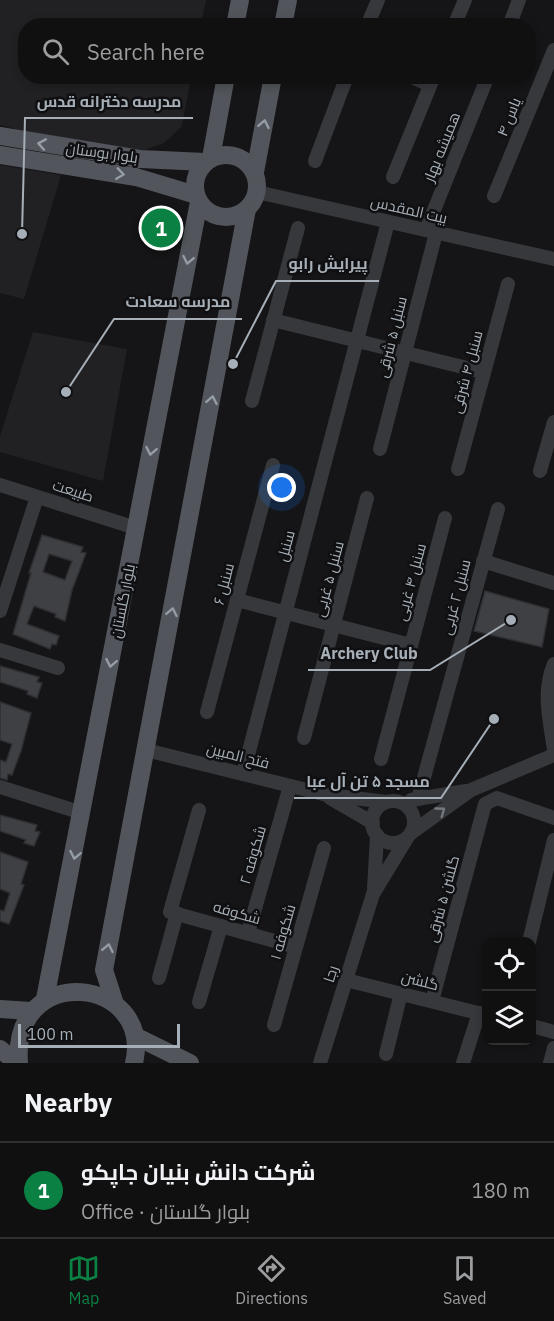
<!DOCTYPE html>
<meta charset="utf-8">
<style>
:root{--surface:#101011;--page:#1e1e1f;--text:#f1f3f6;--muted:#9c9d9f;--line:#303031;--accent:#0b8043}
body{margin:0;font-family:"IBM Plex Sans",Cairo,sans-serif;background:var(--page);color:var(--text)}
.controls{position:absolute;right:18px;bottom:18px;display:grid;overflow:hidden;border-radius:12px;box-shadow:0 3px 9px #0003}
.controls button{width:54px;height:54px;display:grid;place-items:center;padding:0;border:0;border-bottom:2px solid var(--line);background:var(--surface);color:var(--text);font:30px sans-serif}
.scale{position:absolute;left:18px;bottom:15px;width:162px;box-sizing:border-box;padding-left:6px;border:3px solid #a6afb7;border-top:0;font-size:16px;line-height:21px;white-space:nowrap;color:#a6afb7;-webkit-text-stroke:4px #101012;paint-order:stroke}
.you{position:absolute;left:282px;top:488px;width:21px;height:21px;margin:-15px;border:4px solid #fff;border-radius:50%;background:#1a73e8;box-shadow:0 0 0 9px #1a73e833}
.badge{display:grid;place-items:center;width:39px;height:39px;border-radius:50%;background:var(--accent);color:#fff;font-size:20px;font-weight:700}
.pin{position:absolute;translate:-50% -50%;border:3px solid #fff;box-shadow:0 2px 6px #0006}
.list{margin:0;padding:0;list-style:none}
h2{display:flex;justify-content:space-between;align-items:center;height:78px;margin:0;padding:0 24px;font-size:26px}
h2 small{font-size:20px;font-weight:400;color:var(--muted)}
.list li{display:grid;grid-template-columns:39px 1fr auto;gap:18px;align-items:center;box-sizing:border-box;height:96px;padding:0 24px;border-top:2px solid var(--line)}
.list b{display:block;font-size:22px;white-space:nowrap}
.list p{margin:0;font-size:20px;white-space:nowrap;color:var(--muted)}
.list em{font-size:20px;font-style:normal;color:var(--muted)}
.icon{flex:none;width:33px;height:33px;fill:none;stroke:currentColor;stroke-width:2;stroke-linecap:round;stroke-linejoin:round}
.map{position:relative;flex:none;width:554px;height:1063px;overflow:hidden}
.search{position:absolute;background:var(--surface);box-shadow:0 3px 9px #0003;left:18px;right:18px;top:18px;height:66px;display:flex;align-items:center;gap:15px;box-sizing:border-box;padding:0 21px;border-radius:24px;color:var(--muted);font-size:22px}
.sheet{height:174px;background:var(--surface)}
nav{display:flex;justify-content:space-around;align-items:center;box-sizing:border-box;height:84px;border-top:2px solid var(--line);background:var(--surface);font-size:16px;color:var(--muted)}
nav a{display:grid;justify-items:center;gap:3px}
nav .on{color:var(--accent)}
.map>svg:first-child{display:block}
</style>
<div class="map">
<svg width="554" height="1063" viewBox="0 0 554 1063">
<rect width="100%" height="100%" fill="#151517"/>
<g fill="#212124">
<path d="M0 0H206L201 25 26 26V76L191 77 182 126 164 143 144 150 53 139 0 125Z"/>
<path d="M0 165 61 175 24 299 0 293Z"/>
<path d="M33 332 127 349 103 481 0 452V436Z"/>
</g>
<g fill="#3f4044" stroke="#2f2f33" stroke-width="1.5" fill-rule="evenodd">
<path d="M42 535 83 547 81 552 86 553 72 590 65 621 55 617 56 614 34 606 27 624 59 636 56 645 52 644 50 649 13 634 31 573H29ZM49 554 72 561 65 580 43 572Z"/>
<path d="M485 591 549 609 542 647 474 631Z"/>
<path d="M0 666 39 677 37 682 42 683 37 698 27 694 28 691 0 682Z"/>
<path d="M0 702 31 713 21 751 12 775 8 774 7 780 0 778V760L6 762 12 744 0 740Z"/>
<path d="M0 815 37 825 35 831 40 832 34 846 24 843 26 840 0 831Z"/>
<path d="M0 852 28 862 21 884 24 885 9 924 0 921V910L4 911 10 893 0 889Z"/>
</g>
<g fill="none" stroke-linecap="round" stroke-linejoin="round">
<g stroke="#36383c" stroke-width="14">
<path d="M367 26 378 0"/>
<path d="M454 26 465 0"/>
<path d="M509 26 519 0"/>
<path d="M410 76 430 85"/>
<path d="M315 161 347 76"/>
<path d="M393 177 434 76"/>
<path d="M257 192 554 259"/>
<path d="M494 196 554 50"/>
<path d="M426 230 488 76"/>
<path d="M273 320 483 372"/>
<path d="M252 401 298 228"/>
<path d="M380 449 436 233"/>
<path d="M458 469 508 284"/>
<path d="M540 471 554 422"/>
<path d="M0 485 136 528"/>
<path d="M483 561 554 583"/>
<path d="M237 600 411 645"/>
<path d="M0 611 37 497"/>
<path d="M0 650 58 668"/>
<path d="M554 664C542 692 550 721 554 750"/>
<path d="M207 712 273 465"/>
<path d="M304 738 367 498"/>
<path d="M146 750 323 794 386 802"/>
<path d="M381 759 445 518"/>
<path d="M243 774 388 222"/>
<path d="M0 787 82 813"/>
<path d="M330 798 373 823"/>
<path d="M418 799 498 509"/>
<path d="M411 800 466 791"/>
<circle cx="393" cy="822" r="21"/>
<path d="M199 810 170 912 296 947"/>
<path d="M411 833 471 790 554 755"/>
<path d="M374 889 377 835"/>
<path d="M248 933 290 786"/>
<path d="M529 942 554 840"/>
<path d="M159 978 177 913"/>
<path d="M346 980 486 1015"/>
<path d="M432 1001 485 804 497 798 554 818"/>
<path d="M199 1002 221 926"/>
<path d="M274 1025 324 848"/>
<path d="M532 1026 554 1032"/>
<path d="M386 1054 401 993"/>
<path d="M320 1063 373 894 407 838"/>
<path d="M463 1063 479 1013"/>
<path d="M550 1063 554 1048"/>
</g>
<g stroke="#52555b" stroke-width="18">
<path d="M235 26 240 0"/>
<path d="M283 26 288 0"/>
<path d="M0 136 140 159 205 162"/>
<circle cx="226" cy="186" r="31"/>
<path d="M0 155 136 177 196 195"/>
<path d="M211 158 226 76"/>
<path d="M255 172 273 76"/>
<path d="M45 999 199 202"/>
<path d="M115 1004 104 970 247 209"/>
<path d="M0 1009 31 1011"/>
<path d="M135 1036 190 1063"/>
<path d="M0 1049 17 1063"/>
<path d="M19 1063C11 960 154 977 134 1063"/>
</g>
</g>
<defs><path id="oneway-chevron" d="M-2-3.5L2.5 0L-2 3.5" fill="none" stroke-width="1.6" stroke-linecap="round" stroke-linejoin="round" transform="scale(1.5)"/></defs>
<g stroke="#959da5">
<use href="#oneway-chevron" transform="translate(264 124) rotate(-79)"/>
<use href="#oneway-chevron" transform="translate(42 144) rotate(-170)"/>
<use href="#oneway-chevron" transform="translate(120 174) rotate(8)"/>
<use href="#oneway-chevron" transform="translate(188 260) rotate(101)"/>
<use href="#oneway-chevron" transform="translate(212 400) rotate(-79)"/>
<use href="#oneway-chevron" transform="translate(151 451) rotate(101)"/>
<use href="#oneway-chevron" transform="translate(172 612) rotate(-79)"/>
<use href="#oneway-chevron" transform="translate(111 663) rotate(101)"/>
<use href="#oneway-chevron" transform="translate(75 855) rotate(101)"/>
<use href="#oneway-chevron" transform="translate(108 948) rotate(-79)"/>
</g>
<use stroke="#747980" href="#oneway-chevron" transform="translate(441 811) rotate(-36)"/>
<g text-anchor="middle" stroke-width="5" stroke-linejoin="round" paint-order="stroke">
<g font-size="15" fill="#a6afb7" stroke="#101012">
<text transform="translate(509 117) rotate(-68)" y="5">یاس ۴</text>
<text transform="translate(442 147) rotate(-68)" y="5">همیشه بهار</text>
<text transform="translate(102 153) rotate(8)" y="5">بلوار بوستان</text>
<text transform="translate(409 210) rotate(13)" y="5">بیت المقدس</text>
<text transform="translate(392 337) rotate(-76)" y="5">سنبل ۵ شرقی</text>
<text transform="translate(467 372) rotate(-75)" y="5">سنبل ۴ شرقی</text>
<text transform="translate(73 491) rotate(18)" y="5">طبیعت</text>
<text transform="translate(286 546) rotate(-75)" y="5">سنبل</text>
<text transform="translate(329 579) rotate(-75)" y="5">سنبل ۵ غربی</text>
<text transform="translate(411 582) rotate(-75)" y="5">سنبل ۴ غربی</text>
<text transform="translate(224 584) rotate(-75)" y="5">سنبل ۶</text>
<text transform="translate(456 597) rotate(-75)" y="5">سنبل ۲ غربی</text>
<text transform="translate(123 601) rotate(-79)" y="5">بلوار گلستان</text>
<text transform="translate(238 756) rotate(14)" y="5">فتح المبین</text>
<text transform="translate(253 855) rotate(-74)" y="5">شکوفه ۲</text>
<text transform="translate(443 899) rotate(-75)" y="5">گلشن ۵ شرقی</text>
<text transform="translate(237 913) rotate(16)" y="5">شکوفه</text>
<text transform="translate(283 932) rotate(-74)" y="5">شکوفه ۱</text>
<text transform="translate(331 974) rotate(-72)" y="5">رجا</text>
<text transform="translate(420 981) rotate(14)" y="5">گلشن</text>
</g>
</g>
<path fill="none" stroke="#a6afb7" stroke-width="2" d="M22 234L25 118H193M233 364L276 281H379M66 392L114 319H242M511 620L430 670H308M494 719L441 798H294"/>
<g fill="#a6afb7" stroke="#101012" stroke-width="2">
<circle cx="22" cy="234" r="6"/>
<circle cx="233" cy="364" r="6"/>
<circle cx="66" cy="392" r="6"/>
<circle cx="511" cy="620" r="6"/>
<circle cx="494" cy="719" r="6"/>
</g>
<g font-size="16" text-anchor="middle" font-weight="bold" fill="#a6afb7" stroke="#101012" stroke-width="5" stroke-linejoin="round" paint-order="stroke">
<text x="109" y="107">مدرسه دخترانه قدس</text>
<text x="328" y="269">پیرایش رابو</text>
<text x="178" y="307">مدرسه سعادت</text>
<text x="369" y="659">Archery Club</text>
<text x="368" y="787">مسجد ۵ تن آل عبا</text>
</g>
</svg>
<div class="controls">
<button><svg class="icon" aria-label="locate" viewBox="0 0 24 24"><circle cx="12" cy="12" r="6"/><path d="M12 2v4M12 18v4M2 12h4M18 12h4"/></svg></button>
<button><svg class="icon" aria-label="layers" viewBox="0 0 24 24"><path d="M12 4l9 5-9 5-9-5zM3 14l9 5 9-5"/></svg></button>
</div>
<div class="scale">100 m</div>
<div class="you"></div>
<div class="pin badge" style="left:161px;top:228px">1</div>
<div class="search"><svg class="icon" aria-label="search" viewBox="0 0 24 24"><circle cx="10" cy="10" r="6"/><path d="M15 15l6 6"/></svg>Search here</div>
</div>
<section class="sheet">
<h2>Nearby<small></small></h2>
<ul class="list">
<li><span class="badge">1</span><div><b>شرکت دانش بنیان جاپکو</b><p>Office · بلوار گلستان</p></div><em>180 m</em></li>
</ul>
</section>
<nav>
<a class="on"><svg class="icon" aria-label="map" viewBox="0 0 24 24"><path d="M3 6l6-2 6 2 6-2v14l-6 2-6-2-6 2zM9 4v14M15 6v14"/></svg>Map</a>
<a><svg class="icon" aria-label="directions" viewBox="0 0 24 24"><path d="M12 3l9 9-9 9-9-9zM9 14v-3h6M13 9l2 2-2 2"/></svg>Directions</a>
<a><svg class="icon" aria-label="saved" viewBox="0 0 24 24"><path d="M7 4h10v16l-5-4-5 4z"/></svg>Saved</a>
</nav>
